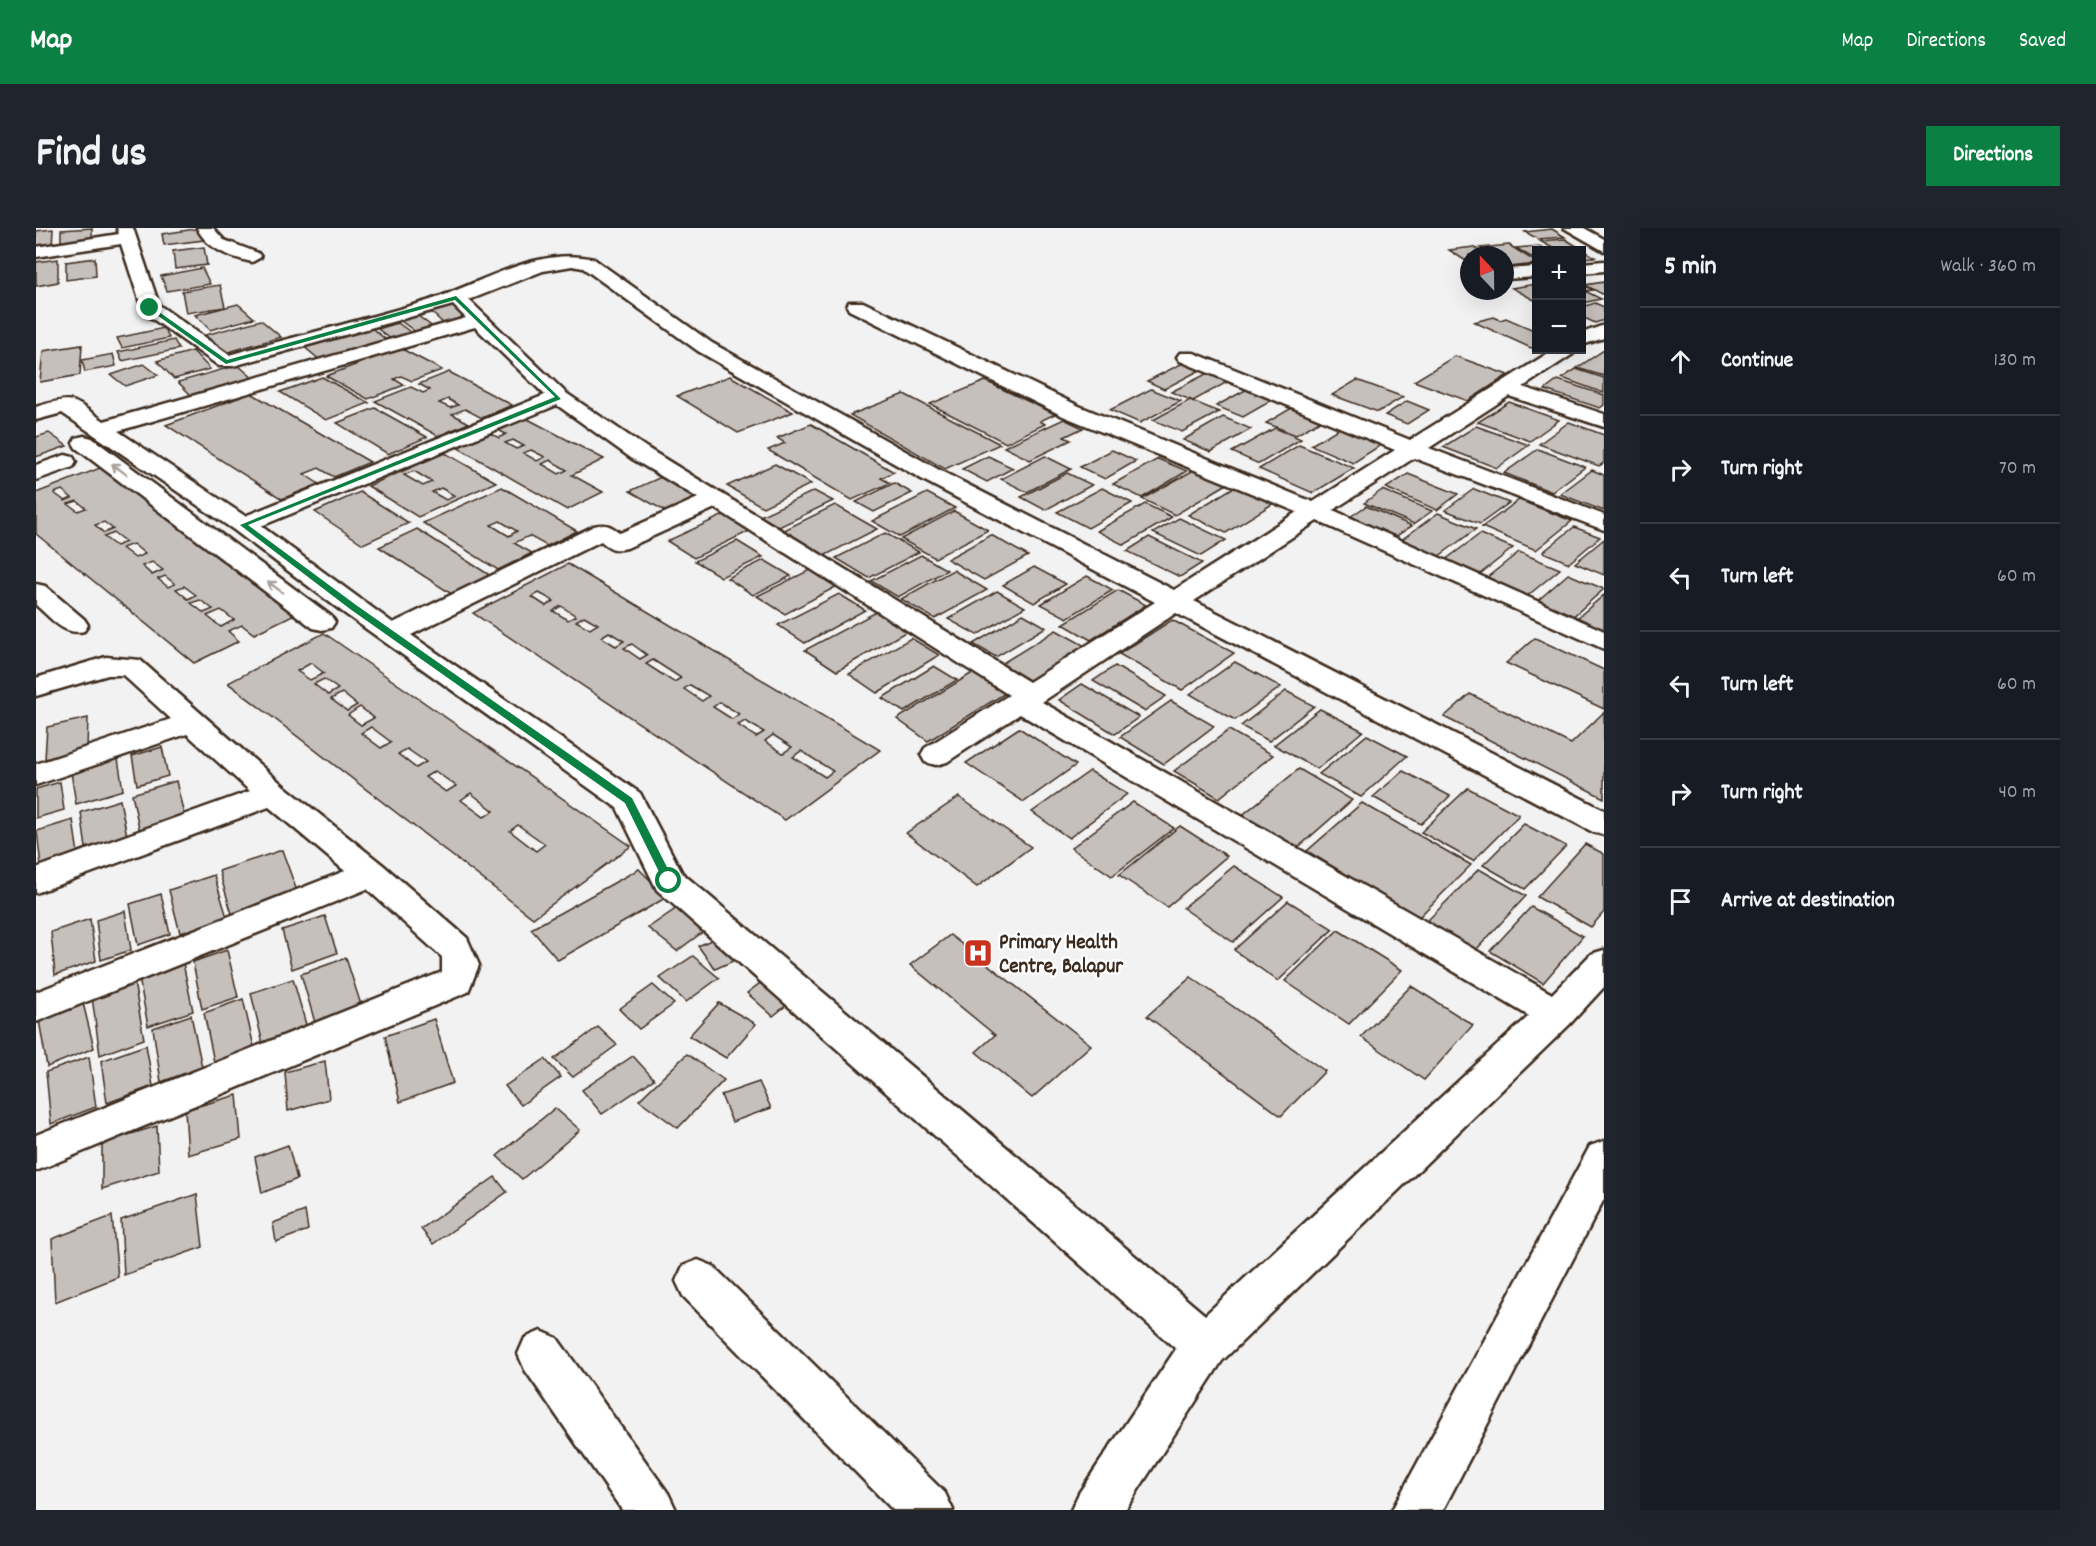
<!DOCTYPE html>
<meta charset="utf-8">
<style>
:root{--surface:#171b24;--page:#20242c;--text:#f1f3f6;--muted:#9ea1a6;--line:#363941;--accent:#0b8043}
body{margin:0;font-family:Dekko,sans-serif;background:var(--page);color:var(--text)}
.controls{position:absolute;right:18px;top:18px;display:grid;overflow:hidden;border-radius:0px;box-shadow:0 6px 24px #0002}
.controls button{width:54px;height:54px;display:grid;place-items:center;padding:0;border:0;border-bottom:2px solid var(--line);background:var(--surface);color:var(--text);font:30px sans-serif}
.compass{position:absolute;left:1424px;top:18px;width:54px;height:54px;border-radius:50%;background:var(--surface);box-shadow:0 6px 24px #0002;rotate:338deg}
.stop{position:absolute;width:18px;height:18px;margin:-14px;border:4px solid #0b8043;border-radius:50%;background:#fff}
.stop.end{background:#0b8043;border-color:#fff;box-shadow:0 2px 6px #0008}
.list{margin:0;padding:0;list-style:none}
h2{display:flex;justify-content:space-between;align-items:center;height:78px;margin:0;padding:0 24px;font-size:26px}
h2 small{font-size:20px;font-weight:400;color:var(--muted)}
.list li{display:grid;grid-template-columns:39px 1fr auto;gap:18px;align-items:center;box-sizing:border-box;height:108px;padding:0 24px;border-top:2px solid var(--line)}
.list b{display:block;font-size:22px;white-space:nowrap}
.list em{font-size:20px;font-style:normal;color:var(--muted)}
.icon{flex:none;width:33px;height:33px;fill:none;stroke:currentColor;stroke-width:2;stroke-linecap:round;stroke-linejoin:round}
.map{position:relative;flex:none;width:1568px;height:1282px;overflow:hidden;border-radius:0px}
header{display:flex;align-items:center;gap:36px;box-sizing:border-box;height:84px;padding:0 30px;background:var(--accent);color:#fff}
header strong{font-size:28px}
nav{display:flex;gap:33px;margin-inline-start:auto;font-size:21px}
.intro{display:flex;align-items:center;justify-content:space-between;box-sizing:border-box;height:144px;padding:0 36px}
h1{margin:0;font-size:42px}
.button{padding:15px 27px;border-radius:0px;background:var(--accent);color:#fff;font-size:21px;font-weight:700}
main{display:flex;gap:36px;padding:0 36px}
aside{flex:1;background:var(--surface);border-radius:0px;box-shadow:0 6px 24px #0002}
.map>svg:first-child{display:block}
</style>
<header>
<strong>Map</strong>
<nav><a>Map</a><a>Directions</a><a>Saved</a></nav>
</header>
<div class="intro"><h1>Find us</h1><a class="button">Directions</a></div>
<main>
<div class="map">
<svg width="1568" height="1282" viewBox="0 0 1568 1282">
<rect width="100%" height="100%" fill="#f3f2f2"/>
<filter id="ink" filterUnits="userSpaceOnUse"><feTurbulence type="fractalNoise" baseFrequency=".0167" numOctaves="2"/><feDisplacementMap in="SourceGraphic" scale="12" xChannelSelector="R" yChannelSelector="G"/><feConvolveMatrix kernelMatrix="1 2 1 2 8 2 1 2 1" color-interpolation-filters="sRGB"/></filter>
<g filter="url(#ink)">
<g fill="#c6c0bd" stroke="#3b2a1e" stroke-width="1.5" fill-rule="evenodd">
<path d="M56 0V13L25 17V2Z"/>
<path d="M166 0 168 12 128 17 126 6Z"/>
<path d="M17 1 16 19 0 21V3Z"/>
<path d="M1516 1 1529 9 1502 11 1489 4Z"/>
<path d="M1529 11 1559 29 1546 30V22H1520L1504 13Z"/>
<path d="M1473 17 1500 34V36L1474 39 1469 36V27H1456L1444 20Z"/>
<path d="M1503 18 1511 22H1500V32L1480 20Z"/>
<path d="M168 19 171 37 139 41 137 23Z"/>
<path d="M1438 19 1450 27H1433V35L1413 22Z"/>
<path d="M59 30 60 48 30 52V34Z"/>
<path d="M22 31V54L0 58V34Z"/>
<path d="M166 40 174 56 131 63 125 48Z"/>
<path d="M1568 54V67L1549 57Z"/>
<path d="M1500 56V73L1476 60Z"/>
<path d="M1546 56 1557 62 1549 63 1565 71 1546 75Z"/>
<path d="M184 57 189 79 150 85 146 63Z"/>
<path d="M1559 75 1568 79V92L1559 95 1546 89V79Z"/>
<path d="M202 76 218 90 174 102 159 87Z"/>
<path d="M421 76 437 90 409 97 394 83Z"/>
<path d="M378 85 398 100 381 105 361 90Z"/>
<path d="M1458 89 1464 92 1470 90 1500 103V118L1495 120 1438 94Z"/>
<path d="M225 92 245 109 189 125 169 107Z"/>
<path d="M362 95 377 106 356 112 342 101Z"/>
<path d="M333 98 353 114 285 133 266 117Z"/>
<path d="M128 100 133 110 86 120 81 110Z"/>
<path d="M138 112 143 121 86 133 82 124Z"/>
<path d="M46 117 44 147 4 154 7 123Z"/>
<path d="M364 120 406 142 376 153 365 148 358 151 368 157 332 171 290 148Z"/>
<path d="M1568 122V148L1541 140Z"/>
<path d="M157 123 174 141 138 151 121 133Z"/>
<path d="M77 126 80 138 49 144 46 132Z"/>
<path d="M1419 128 1472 147 1432 173 1378 153Z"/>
<path d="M1149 134 1166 141 1128 161 1111 153Z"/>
<path d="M108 136 122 147 89 158 75 147Z"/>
<path d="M202 137 219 152 158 170 142 154Z"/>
<path d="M1540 141 1568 150V165L1526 150Z"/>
<path d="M413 144 476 177 446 190 429 181 416 186 433 195 402 208 339 173 375 159 387 165 394 162 383 156ZM412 171 422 177 414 180 403 175Z"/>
<path d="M1174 144 1195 152 1157 173 1135 164Z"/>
<path d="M694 148 757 184 702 205 641 168Z"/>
<path d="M286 149 333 175 290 192 244 164Z"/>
<path d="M1321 152 1367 169 1342 184 1296 167Z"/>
<path d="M1522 152 1568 167V177L1564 180 1509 162Z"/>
<path d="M949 153 1019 186 1004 193 1009 196 970 215 894 176Z"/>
<path d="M1215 159 1242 169 1207 189 1180 178Z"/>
<path d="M1115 161 1145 173 1104 195 1074 182Z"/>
<path d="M215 165 334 234 298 249 283 240 268 246 283 256 246 271 130 197Z"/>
<path d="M868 166 964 216 909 241 814 187Z"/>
<path d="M1154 172 1183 184 1146 204 1117 192Z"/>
<path d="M1371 173 1393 182 1371 196 1349 187Z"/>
<path d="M1473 174 1523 192 1494 213 1442 194Z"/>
<path d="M1259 178 1287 191 1260 207 1230 195Z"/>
<path d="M339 180 391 209 352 226 301 195Z"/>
<path d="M488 189 568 231 536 247 567 264 531 282 419 218 452 204 463 210 470 206 460 201ZM477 212 488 218 480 221 469 215ZM495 222 509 229 501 233 487 225ZM514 232 531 242 523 246 506 236Z"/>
<path d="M1187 189 1215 201 1175 224 1147 212Z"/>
<path d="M1028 191 1047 200 1028 209 1035 212 994 232 968 219Z"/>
<path d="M1533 194 1568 207V235L1563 238 1503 216Z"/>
<path d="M775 196 858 244 845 250 854 255 816 272 732 222 749 215 741 210Z"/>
<path d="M1440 198 1493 217 1461 240 1407 219Z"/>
<path d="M1305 199 1348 215 1317 235 1275 217Z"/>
<path d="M1239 200 1265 211 1223 236 1196 224Z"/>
<path d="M13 205 31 218 0 229V209Z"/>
<path d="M1263 217 1318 240 1277 265 1223 241Z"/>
<path d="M1502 221 1549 239 1516 264 1468 245Z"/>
<path d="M1076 222 1100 233 1069 251 1044 239Z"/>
<path d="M409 225 460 254 382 289 332 258ZM378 243 396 254 387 258 368 247ZM405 260 419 268 410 272 396 264Z"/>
<path d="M952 228 977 240 951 254 926 241Z"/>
<path d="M1009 228 1035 241 991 264 965 251Z"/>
<path d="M1122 231 1151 243 1106 270 1077 256Z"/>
<path d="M739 236 775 256 727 279 691 258Z"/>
<path d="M64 240 263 384 218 406 206 397 192 403 203 413 158 435 0 306V265ZM26 262 36 270 29 273 18 265ZM41 273 50 280 42 283 32 276ZM68 294 77 301 68 305 59 297ZM78 305 90 314 80 318 68 309ZM97 316 109 326 99 330 86 320ZM116 334 127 342 116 347 106 338ZM129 348 139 356 132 359 122 351ZM148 358 160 367 152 371 140 361ZM164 372 177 381 168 385 155 375ZM185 382 198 392 185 399 171 388Z"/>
<path d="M1158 242 1191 256 1139 287 1106 271Z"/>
<path d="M1556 242 1568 247V283L1524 266Z"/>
<path d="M1031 245 1056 257 1009 282 985 269Z"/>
<path d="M1372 246 1422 266 1401 282 1350 260Z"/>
<path d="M625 249 663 269 632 285 594 263Z"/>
<path d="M858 255 876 265 838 284 820 274Z"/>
<path d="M1203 256 1241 273 1190 305 1152 287Z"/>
<path d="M466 259 541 303 511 318 493 308 478 315 496 325 462 342 387 295ZM464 293 481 303 473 308 455 297Z"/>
<path d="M1066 260 1096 275 1052 300 1021 284Z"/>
<path d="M1438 261 1473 275 1444 296 1409 282Z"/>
<path d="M1346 262 1396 283 1378 296 1328 275Z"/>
<path d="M778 263 797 273 743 299 724 288Z"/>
<path d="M324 264 373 295 327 316 279 284Z"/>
<path d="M891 265 919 280 864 309 836 293Z"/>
<path d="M1483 272 1536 293 1500 322 1446 299Z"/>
<path d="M1109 276 1136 289 1088 317 1061 303Z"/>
<path d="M799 277 841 301 784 330 742 305Z"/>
<path d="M1330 278 1376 298 1356 311 1311 291Z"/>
<path d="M918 283 952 302 899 330 865 311Z"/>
<path d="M692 285 718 301 658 330 631 313Z"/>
<path d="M1402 285 1440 301 1399 331 1361 315Z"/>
<path d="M1143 290 1190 312 1165 328 1117 305Z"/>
<path d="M1538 299 1564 309 1533 335 1507 324Z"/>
<path d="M381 301 455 348 417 367 343 319Z"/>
<path d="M849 305 883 324 833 350 800 330Z"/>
<path d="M1444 306 1477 320 1444 346 1409 332Z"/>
<path d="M955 307 992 328 948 352 911 331Z"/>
<path d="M1113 309 1166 335 1144 349 1091 323Z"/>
<path d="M1568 311V347L1539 335Z"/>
<path d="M701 313 727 329 685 349 659 333Z"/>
<path d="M1483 324 1524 341 1490 369 1449 351Z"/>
<path d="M885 327 911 342 862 369 835 353Z"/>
<path d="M728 332 755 348 717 367 691 350Z"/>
<path d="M532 336 844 522 749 592 437 385ZM503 365 518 373 510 378 496 369ZM525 378 540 388 532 392 517 383ZM548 388 562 396 554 401 540 393ZM573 404 588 413 580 418 565 409ZM596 416 611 427 604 431 588 420ZM617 432 645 450 638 454 610 436ZM654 457 673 468 666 473 648 461ZM684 474 703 486 696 491 677 479ZM709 493 728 504 720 509 702 497ZM737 507 756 519 747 525 729 513ZM765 523 797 543 789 549 757 529Z"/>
<path d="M782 338 809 354 749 386 721 368Z"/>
<path d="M998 339 1030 356 998 375 967 357Z"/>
<path d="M917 342 951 362 899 391 865 371Z"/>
<path d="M1532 346 1568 361 1534 391 1499 375Z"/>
<path d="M1051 348 1077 362 1031 390 1005 376Z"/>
<path d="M1082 362 1110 377 1055 412 1027 396Z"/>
<path d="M961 363 989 379 941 407 912 391Z"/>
<path d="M803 366 829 382 769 415 742 397Z"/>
<path d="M1568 367V403L1540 391Z"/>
<path d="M842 383 873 402 801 443 769 422Z"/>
<path d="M987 386 1010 399 960 429 937 416Z"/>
<path d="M1136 392 1198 425 1146 462 1083 426Z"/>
<path d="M1020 402 1051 419 996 455 965 436Z"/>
<path d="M288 405 595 618 497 690 192 455ZM275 435 288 445 274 452 261 443ZM288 451 302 461 292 467 278 456ZM306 465 321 477 311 483 295 471ZM324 479 338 490 325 497 312 487ZM335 499 355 514 345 520 325 505ZM371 521 390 534 380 540 362 526ZM399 543 420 558 410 564 389 549ZM435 565 458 583 448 589 425 572ZM482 597 509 616 500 623 474 603Z"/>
<path d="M875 410 903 427 841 465 813 446Z"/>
<path d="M1499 410 1568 442V481L1470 435Z"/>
<path d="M1199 434 1245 459 1199 492 1154 466Z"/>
<path d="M898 438 921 452 868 484 846 470Z"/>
<path d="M1079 438 1130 468 1108 483 1057 453Z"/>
<path d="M943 441 976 461 892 513 861 491Z"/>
<path d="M1046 456 1103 489 1079 506 1023 472Z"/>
<path d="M1250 463 1278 478 1233 513 1205 498Z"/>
<path d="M1434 466 1535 516 1568 484V570L1408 489Z"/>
<path d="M1135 473 1178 498 1128 536 1084 509Z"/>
<path d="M1284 481 1327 503 1281 541 1238 517Z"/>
<path d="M52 490 51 521 9 531 11 499Z"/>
<path d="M983 500 1040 537 988 574 930 535Z"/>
<path d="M1193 502 1237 527 1183 570 1138 543Z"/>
<path d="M1331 507 1371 528 1325 569 1283 546Z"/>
<path d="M126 519 132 548 101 557 96 528Z"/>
<path d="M82 531 87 562 40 576 35 544Z"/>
<path d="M1263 541 1316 572 1259 622 1204 589Z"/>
<path d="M1054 543 1091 566 1033 610 996 584Z"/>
<path d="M1367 543 1414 568 1385 596 1337 569Z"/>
<path d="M140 553 149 591 104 605 96 566Z"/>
<path d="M24 554 28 582 0 590V561Z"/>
<path d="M1432 560 1483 587 1437 633 1385 604Z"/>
<path d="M923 569 995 619 941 659 870 605Z"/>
<path d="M84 572 91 608 50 620 45 584Z"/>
<path d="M1097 574 1138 600 1076 648 1035 620Z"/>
<path d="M1326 575 1435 637 1382 690 1271 623Z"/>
<path d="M37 592 42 626 5 638 1 603Z"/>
<path d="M1488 596 1530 618 1489 661 1447 637Z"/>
<path d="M1144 598 1191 628 1131 679 1083 647Z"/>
<path d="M1549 616 1568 626V684L1555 699 1501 669Z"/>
<path d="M246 622 262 666 197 689 183 643Z"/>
<path d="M1198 638 1247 669 1197 714 1147 680Z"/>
<path d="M603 641 631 669 522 732 495 701Z"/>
<path d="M1443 641 1490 668 1439 723 1390 694Z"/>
<path d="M178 647 191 689 144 705 133 662Z"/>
<path d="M125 666 134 706 102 717 94 676Z"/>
<path d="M1252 673 1297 701 1242 753 1198 722Z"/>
<path d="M644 678 672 700 641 723 612 700Z"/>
<path d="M1495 679 1547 708 1507 755 1454 723Z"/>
<path d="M89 683 95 722 65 732 60 692Z"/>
<path d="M289 688 301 725 256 741 246 702Z"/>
<path d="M54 691 60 733 19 747 15 704Z"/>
<path d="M1302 702 1366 742 1313 796 1249 753Z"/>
<path d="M690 705 708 728 679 741 662 718Z"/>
<path d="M914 707 1055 817 996 870 940 824 959 807 874 737Z"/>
<path d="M191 722 202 769 166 781 157 734Z"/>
<path d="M657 728 683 750 650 774 624 750Z"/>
<path d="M310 730 326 780 280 798 265 746Z"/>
<path d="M147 735 157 783 112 798 103 750Z"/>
<path d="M736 746 762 768 737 788 711 765Z"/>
<path d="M1155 749 1289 843 1245 888 1111 788Z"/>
<path d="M257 751 271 800 227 816 215 765Z"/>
<path d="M98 754 108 811 64 827 56 769Z"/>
<path d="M617 757 638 776 603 801 583 781Z"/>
<path d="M1375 758 1437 797 1388 852 1325 809Z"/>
<path d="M207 771 218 819 178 834 168 785Z"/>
<path d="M47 775 58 820 11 839 3 792Z"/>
<path d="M683 775 720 796 690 830 653 808Z"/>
<path d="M155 787 166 839 125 854 117 800Z"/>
<path d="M398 791 417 855 364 874 349 808Z"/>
<path d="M562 799 581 817 537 849 518 831Z"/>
<path d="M110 817 117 858 71 875 65 833Z"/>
<path d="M651 826 688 852 642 900 603 872Z"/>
<path d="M597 828 618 851 566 886 546 862Z"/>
<path d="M53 829 60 879 15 896 10 844Z"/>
<path d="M509 831 525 849 485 877 469 858Z"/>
<path d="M289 833 293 871 252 883 249 844Z"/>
<path d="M723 854 735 880 696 894 685 867Z"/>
<path d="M201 867 205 911 152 927 149 882Z"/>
<path d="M519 880 544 902 486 951 461 928Z"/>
<path d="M121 898 123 943 66 961V915Z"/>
<path d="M252 917 261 951 226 965 219 929Z"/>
<path d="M459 949 471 964 397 1016 385 1001Z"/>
<path d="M161 966 167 1019 88 1047 85 992Z"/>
<path d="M269 983 272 1002 240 1014 237 995Z"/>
<path d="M76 988 82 1049 19 1074 16 1011Z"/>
</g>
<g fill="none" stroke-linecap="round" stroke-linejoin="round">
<g stroke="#3b2a1e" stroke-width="5">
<g id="minor">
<path d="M81 0H97L123 77 193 127C258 109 323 93 388 74 441 58 501 17 558 31L676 115 905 243 1138 362 1261 284 1027 188 813 82 811 78 813 74H827L1043 178 1277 274 1359 222 1144 133 1141 129 1144 125H1158L1374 212 1517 122H1540L1537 126 1487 159 1568 186V199L1473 168 1393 220 1568 287V302L1378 230 1297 282 1568 403V421L1281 293 1158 373 1568 582V607L1557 604 1140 385 1006 474 1516 766 1555 726 1568 722V759L1533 797 1186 1133 1089 1282H1035L1043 1265 1140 1121 621 662 581 580 308 385 198 302 26 185 0 192V179C39 167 35 171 68 193L430 90 417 77 197 138H183L107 84 85 16 0 29V19L83 6ZM536 38 547 40 662 123 889 253 1119 374 993 454 611 220 530 165 433 72 507 43ZM439 99 509 167 209 288 82 203ZM521 177 595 230 662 270 584 305C575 298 570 295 558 298L357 395 225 298ZM679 280 973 467 889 520 885 527 889 534 900 537 911 534 984 486 1493 788 1169 1087 646 645 604 565 375 407 565 313C574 321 579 323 591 320Z"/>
<path d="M161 0H177L188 12 222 25 225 29 216 34C194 29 171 21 161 0Z"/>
<path d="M1528 0H1548L1568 11V23Z"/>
<path d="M1568 33V43L1546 45V35Z"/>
<path d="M1500 39V49L1469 51V41Z"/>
<path d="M1568 97V110L1546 117V105Z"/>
<path d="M48 208 56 210 295 388 299 394 295 400 286 402 277 400 40 220 37 215 40 210Z"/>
<path d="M29 227 37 229 40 234 37 239 0 252V237Z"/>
<path d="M0 356 9 358 48 391 52 397 48 403C28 408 15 390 0 377Z"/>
<path d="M70 429 104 432 248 558 347 637 431 710 443 737 432 764 0 943V907L406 744V729L331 661 0 794V764L309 643 233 579 0 665V640L214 563 151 506 0 557V536L135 491 87 447H72L0 468V450Z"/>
<path d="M662 1032 677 1038 909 1265 917 1282H857L647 1068 640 1053 647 1038Z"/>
<path d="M505 1103 521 1110 632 1265 640 1282H586L489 1142 482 1126 489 1110Z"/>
</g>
</g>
<g stroke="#3b2a1e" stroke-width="5">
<path id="tertiary" d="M1568 913V971L1407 1282H1356L1554 918Z"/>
</g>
<use href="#minor" fill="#fff" fill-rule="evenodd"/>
<use href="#tertiary" fill="#fff" fill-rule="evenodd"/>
</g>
<defs><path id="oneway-shaft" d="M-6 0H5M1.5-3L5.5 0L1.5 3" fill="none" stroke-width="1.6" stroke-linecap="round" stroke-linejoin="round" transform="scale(1.5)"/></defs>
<g stroke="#a79f9a">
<use href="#oneway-shaft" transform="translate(83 241) rotate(-143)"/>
<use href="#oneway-shaft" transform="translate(239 359) rotate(-143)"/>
</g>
</g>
<path fill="#0b8043" d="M420 68 525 171 212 297 320 377 596 570 638 653 636 656H629L589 575 314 381 204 297 519 169 419 72 190 136 111 80 116 79 191 132Z"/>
<defs>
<g id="hospital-square" transform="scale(1.5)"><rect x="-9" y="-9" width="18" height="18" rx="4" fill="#c8321e" stroke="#fff"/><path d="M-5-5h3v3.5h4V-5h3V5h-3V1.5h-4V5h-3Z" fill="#fff"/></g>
</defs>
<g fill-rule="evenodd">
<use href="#hospital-square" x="942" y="725"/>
</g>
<g text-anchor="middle" stroke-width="4.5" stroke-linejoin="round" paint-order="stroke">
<g font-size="21" font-weight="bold" fill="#3b2a1e" stroke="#fff" text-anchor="start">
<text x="963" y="720">Primary Health<tspan x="963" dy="24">Centre, Balapur</tspan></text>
</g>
</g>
</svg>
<div class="controls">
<button>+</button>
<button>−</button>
</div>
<svg class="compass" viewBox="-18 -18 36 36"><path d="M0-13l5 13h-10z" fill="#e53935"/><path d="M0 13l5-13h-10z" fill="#9ea1a6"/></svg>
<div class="stop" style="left:633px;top:653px"></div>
<div class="stop end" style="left:114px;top:80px"></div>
</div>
<aside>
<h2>5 min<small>Walk · 360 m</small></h2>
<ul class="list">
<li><svg class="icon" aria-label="ahead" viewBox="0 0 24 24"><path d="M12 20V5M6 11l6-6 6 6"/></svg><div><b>Continue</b></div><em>130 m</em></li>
<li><svg class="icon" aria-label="right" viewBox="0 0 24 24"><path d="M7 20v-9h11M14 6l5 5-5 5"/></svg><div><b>Turn right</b></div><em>70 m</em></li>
<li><svg class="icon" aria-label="left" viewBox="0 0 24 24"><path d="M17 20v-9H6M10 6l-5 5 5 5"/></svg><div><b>Turn left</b></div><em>60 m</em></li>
<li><svg class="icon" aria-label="left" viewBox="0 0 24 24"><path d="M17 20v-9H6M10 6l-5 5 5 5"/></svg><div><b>Turn left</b></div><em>60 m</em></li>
<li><svg class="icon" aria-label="right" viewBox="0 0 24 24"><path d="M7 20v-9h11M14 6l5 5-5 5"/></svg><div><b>Turn right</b></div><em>40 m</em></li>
<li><svg class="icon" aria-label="arrive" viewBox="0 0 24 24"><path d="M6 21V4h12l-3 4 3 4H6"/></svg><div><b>Arrive at destination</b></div></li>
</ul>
</aside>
</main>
